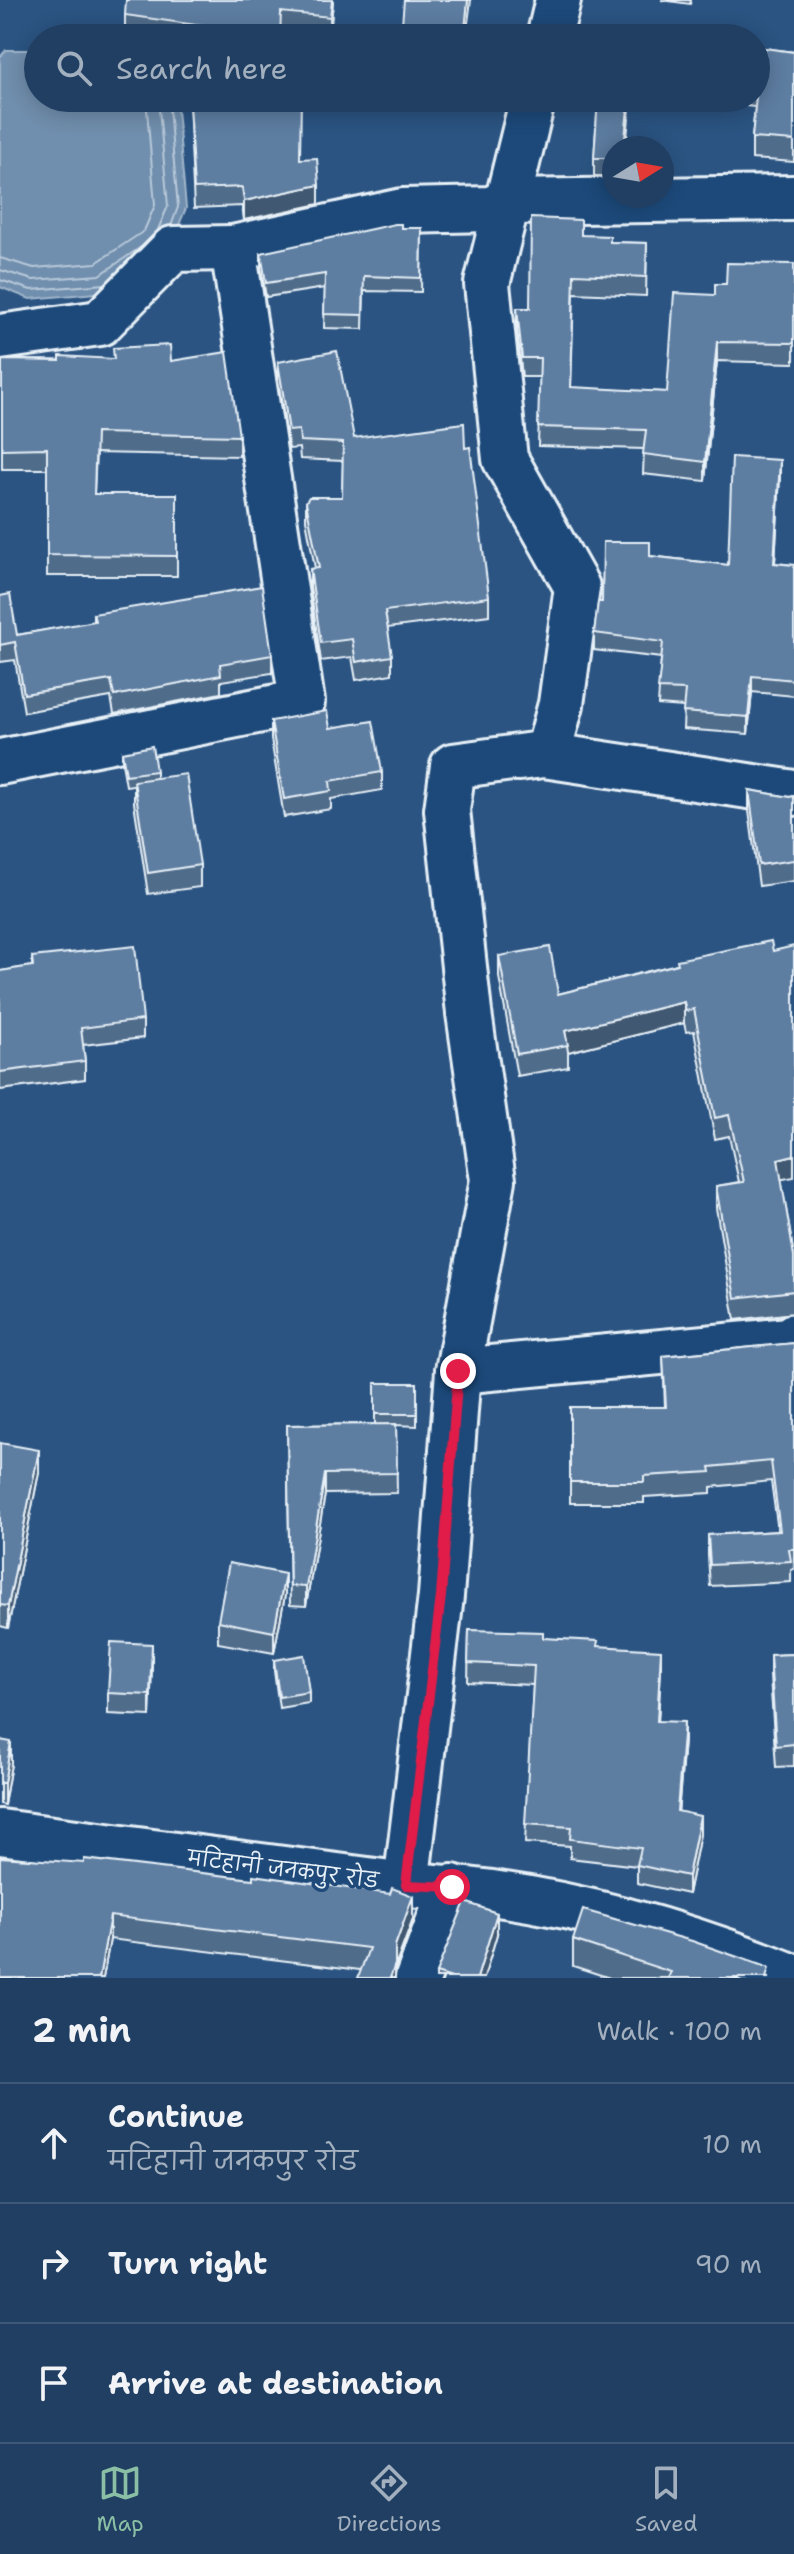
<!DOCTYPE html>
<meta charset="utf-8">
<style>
:root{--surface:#203f62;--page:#284668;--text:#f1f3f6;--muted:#a2afbe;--line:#3d5877;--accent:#8abfa5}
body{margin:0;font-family:"Shantell Sans","Playpen Sans Deva",sans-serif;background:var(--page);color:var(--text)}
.compass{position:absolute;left:602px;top:136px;width:72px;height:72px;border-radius:50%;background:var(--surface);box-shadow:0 4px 20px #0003;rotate:79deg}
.stop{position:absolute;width:24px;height:24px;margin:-18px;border:6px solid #e11d48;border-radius:50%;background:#fff}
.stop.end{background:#e11d48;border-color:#fff;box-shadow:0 2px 8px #0008}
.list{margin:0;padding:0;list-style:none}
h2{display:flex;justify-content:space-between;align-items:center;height:104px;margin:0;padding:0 32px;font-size:34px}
h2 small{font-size:26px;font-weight:400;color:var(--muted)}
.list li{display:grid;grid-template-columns:52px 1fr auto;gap:24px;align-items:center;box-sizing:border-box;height:120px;padding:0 32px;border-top:2px solid var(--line)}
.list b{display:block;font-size:30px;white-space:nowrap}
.list p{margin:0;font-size:26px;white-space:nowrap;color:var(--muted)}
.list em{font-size:26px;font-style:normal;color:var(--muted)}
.icon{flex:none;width:44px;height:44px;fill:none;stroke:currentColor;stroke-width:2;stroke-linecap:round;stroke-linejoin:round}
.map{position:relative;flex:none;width:794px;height:1978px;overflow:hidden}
.search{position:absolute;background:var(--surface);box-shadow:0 4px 20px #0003;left:24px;right:24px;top:24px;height:88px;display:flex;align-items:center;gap:20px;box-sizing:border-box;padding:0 28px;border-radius:44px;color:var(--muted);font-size:30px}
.sheet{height:464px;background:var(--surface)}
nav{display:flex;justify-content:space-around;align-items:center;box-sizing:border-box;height:112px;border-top:2px solid var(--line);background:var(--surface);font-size:22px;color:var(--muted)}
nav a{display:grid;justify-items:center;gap:4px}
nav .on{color:var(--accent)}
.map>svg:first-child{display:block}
</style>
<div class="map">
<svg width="794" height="1978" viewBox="0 0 794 1978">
<rect width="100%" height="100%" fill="#2b5482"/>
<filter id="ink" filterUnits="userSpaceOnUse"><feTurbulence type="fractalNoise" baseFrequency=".0125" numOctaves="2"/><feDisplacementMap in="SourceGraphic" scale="16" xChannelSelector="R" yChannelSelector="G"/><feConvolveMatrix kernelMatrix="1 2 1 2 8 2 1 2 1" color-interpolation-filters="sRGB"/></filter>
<g filter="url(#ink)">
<path fill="#708ead" stroke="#a0b6cb" stroke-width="2" d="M6 50H38V98H176L186 208 168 251 107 292 30 299 0 287V57Z"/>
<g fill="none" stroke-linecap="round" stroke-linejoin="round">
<g stroke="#b8c9da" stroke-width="2">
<path d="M168 98 178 207 171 226"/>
<path d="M157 232 168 206 158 98"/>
<path d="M0 258 34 268 96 263 144 231 155 205 146 98"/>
<path d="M0 270 33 280 100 275 141 247"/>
<path d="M0 280 31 290 105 284"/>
</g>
<g stroke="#e8f1f8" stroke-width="50">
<g id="minor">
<path d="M549 38 558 0"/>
<path d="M0 337 100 323 173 249 233 248"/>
<path d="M519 758 544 755 794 793"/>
<path d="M0 762 302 702 233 248 403 211 491 209 507 202 794 198"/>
<path d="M458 1371 789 1340 794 1336"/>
<path d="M0 1832 406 1885C539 1891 671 1928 794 1977"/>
<path d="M406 1885 441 1596 458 1371 493 1180 469 1013 447 810 453 766 548 753 561 704 577 587 505 459 487 284 533 98"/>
<path d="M418 1978 452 1887"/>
</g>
</g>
<use href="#minor" stroke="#1f4a7a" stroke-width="44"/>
</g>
<g fill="#506c8a" stroke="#e8f1f8" stroke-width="2">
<path d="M333 0 330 36 281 32 280 38H155L125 34V15Z"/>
<path d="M661 0H691L690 4Z"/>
<path d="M756 47 794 52V162L752 159V138L755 107 747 106V98H756Z"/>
<path d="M575 98H631L614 148V176H594V158L598 102Z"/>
<path d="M209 100 300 159 319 204 244 220 242 206 194 208 189 102Z"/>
<path d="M401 228H422L421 292 364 291 363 329 324 328 325 288 266 297 261 267V253Z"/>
<path d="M581 235 610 242 647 243 646 296 574 293 571 388 667 392 715 295 726 284 794 264V363L717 361 705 481 643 474 644 449 538 446 540 377H522L517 328V308H530Z"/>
<path d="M2 360 171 361 239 436V456L96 453 94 494H177V576H47V469H2Z"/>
<path d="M278 362 354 438 465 448 489 597V615L387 628 392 656V674L356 680 352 657 321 661 310 587V569L315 568 306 520V502L342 497 343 461 300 459 299 448 289 449 278 380Z"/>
<path d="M780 476 775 563 794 565V696L752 692 748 734 683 729 684 707 658 705 661 658 594 650V633L602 602 650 556 728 565Z"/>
<path d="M0 596 17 635 93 622V614L272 655V673L221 681V693L114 714 111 697 24 712 15 660 0 662Z"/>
<path d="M271 721 330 728 382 772V790L331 799V809L284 817 271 739Z"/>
<path d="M122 752 156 771V778L200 865V887L148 894 134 803V785L126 786 122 763Z"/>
<path d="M749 790 790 797 794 796V881L759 886 749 811Z"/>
<path d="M499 956 558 994 677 964 781 1179 794 1256V1313L735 1320 716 1208V1186L739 1182 729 1136 715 1139 694 1031 686 1032 684 1023 568 1052V1067L517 1076 499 977Z"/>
<path d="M32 957 143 1020V1038L83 1045 85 1061V1079L0 1090V971L32 966Z"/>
<path d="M794 1343V1569L791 1570V1582L710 1586 708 1556V1535L778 1531 771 1481 711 1487V1493L644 1497V1503H570V1407H665L663 1356Z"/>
<path d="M375 1383H417V1426L396 1425 397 1493 325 1494 306 1606 290 1605 287 1425 375 1424Z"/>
<path d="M0 1443 39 1472 8 1628 0 1626Z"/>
<path d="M285 1595 274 1653 218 1643V1621Z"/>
<path d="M469 1630 543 1638 598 1646 661 1669 658 1721 684 1740 678 1811 700 1834 688 1894 637 1883V1866L570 1858V1846L525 1843 533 1685 468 1682Z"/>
<path d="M794 1654V1766L776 1767 770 1676V1655Z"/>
<path d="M274 1660 309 1692V1703L279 1708 274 1671Z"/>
<path d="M152 1665 150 1716 108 1714V1693Z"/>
<path d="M0 1740 11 1764 4 1805 0 1804Z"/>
<path d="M0 1857 413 1919 395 1967V1978L360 1970 110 1939 103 1978H0Z"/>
<path d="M497 1934 484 1978H436V1973Z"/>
<path d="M573 1940 769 1978H610L573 1966Z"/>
</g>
<g fill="#415871" stroke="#e8f1f8" stroke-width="2">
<path d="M332 0H333L330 36V17Z"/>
<path d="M468 0H471L466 38H464Z"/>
<path d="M629 98H631L626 148H624Z"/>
<path d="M319 185V204L244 220V201Z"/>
<path d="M717 342V361L705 481V462Z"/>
<path d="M780 460V476L774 579V563Z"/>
<path d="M752 676V692L748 734V717Z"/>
<path d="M684 1002V1023L568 1052 565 1031Z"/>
<path d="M794 1155V1177L778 1180V1159Z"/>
<path d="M39 1450V1472L8 1628V1606Z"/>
<path d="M325 1474V1494L306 1606V1587Z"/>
<path d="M285 1574V1595L274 1653V1632Z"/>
<path d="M152 1644V1665L150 1716V1695Z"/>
<path d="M661 1650V1669L657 1740V1721Z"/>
<path d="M684 1722V1740L677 1829V1811Z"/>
<path d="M11 1742V1764L4 1805V1783Z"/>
<path d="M700 1816V1834L688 1894V1876Z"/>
<path d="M413 1896V1919L395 1967V1978H390L395 1946Z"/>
<path d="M497 1913V1934L484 1978H477Z"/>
<path d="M110 1916V1939L103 1978H99Z"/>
</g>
<g fill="#5d7da1" stroke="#e8f1f8" stroke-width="2">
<path d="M126 0H332L330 17 281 12 280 38H211V27L125 15Z"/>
<path d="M404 0H468L464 38H393L396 23 402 24Z"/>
<path d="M756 47 794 52V141L752 138 757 86Z"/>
<path d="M209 98H301L300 159 317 158 319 185 244 201 242 187 194 189 189 102 209 100Z"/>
<path d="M598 98H629L624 148H614V158H594Z"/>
<path d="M531 218 581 220V235L610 236V242L647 243 646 277 574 274 571 387 667 392 674 293 715 295V284H726L727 263 794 264V343L717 342 705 462 643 454 646 430 538 427 540 358H522L517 308H530Z"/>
<path d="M395 224H401V228H422L421 278 364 276 363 315 324 314 325 274 266 283 261 253Z"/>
<path d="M170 345 171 361 227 352 239 436 96 433 94 494H177V556L47 555V448L2 449V360L60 361V356L114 359 113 348Z"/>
<path d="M337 351 354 438 464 423 465 448 470 447 489 597 385 611 392 656 356 662 352 639 321 643 310 569 319 568 306 502 309 497H342L343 443 300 441 299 430 289 431 278 362Z"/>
<path d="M732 457 780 460 774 563 794 565V680L752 676 748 717 683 712 685 690 658 689 663 642 594 633 598 602H602L603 542H650V556L728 565Z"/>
<path d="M262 586 272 655 220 664 221 675 114 696 111 680 24 694 15 642 0 645V596L10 594 17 635 95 621 93 614Z"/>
<path d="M327 711 330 728 373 721 382 772 330 781 331 791 284 799 271 721Z"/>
<path d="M152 746 156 771 126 775 122 752Z"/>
<path d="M186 774 200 865 148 873 134 781Z"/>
<path d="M749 790 790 797 794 796V860L759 865Z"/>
<path d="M771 941 773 951 794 946V1155L778 1159 794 1256V1291L735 1298 716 1186 744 1182 729 1115 715 1118 694 1009 686 1011 684 1002 565 1031 568 1045 517 1054 499 956 550 947 558 994 678 964 677 960Z"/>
<path d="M135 946 143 1020 81 1028 85 1061 0 1072V971L33 966 32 957Z"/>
<path d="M794 1343V1549H789L791 1561 710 1565 708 1535 780 1531 771 1461 710 1467 711 1472 644 1476V1482H570V1407H666L663 1356Z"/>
<rect x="375" y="1383" width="42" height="31"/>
<path d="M396 1424 397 1473 325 1474 306 1587 290 1586 287 1425Z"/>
<path d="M0 1443 39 1450 8 1606 0 1605Z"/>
<path d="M229 1563 285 1574 274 1632 218 1621Z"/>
<path d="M469 1630 543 1632V1638L598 1641 597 1646 661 1650 657 1721 684 1722 677 1811 700 1816 688 1876 637 1865 641 1848 570 1839 571 1827 525 1824 534 1666 468 1663Z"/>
<path d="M111 1642 152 1644 150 1695 108 1693Z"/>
<path d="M794 1654V1744L776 1746 770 1655Z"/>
<path d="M304 1655 309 1692 279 1697 274 1660Z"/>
<path d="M0 1740 11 1742 4 1783H0Z"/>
<path d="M0 1857 84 1863V1859L253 1879V1875L390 1894 392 1888 413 1896 395 1946V1964L390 1978H358L369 1948 110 1916 99 1978H0Z"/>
<path d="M465 1902 497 1913 477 1978H452L436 1973Z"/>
<path d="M583 1910 692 1941 769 1968 766 1978H668L671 1972 573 1940Z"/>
</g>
</g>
<g fill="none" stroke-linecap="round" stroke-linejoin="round" filter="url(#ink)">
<path stroke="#e11d48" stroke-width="10" d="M452 1887 406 1885 441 1596 458 1371"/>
</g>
<g text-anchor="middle" stroke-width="7" stroke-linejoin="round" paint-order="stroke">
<g font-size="20" fill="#e8f1f8" stroke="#1f4a7a">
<text transform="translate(283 1869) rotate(7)" y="7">मटिहानी जनकपुर रोड</text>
</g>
</g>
</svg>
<svg class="compass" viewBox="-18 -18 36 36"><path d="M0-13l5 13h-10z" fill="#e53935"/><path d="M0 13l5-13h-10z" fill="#a2afbe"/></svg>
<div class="stop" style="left:452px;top:1887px"></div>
<div class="stop end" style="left:458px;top:1371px"></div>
<div class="search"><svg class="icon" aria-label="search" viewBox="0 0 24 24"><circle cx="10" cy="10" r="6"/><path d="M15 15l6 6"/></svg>Search here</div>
</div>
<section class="sheet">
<h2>2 min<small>Walk · 100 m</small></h2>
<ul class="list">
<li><svg class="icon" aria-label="ahead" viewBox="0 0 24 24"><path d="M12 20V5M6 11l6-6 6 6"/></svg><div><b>Continue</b><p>मटिहानी जनकपुर रोड</p></div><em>10 m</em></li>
<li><svg class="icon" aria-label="right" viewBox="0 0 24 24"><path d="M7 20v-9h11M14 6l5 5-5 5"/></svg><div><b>Turn right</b></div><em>90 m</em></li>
<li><svg class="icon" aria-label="arrive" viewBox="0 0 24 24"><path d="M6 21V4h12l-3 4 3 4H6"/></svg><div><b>Arrive at destination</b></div></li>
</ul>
</section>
<nav>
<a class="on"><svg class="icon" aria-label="map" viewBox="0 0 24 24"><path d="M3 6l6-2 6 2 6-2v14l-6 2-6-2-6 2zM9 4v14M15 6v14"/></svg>Map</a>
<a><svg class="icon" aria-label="directions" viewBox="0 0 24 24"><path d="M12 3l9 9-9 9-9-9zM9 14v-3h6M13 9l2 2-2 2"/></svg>Directions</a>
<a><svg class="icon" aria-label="saved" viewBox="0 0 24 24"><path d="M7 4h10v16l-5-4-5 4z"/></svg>Saved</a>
</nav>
